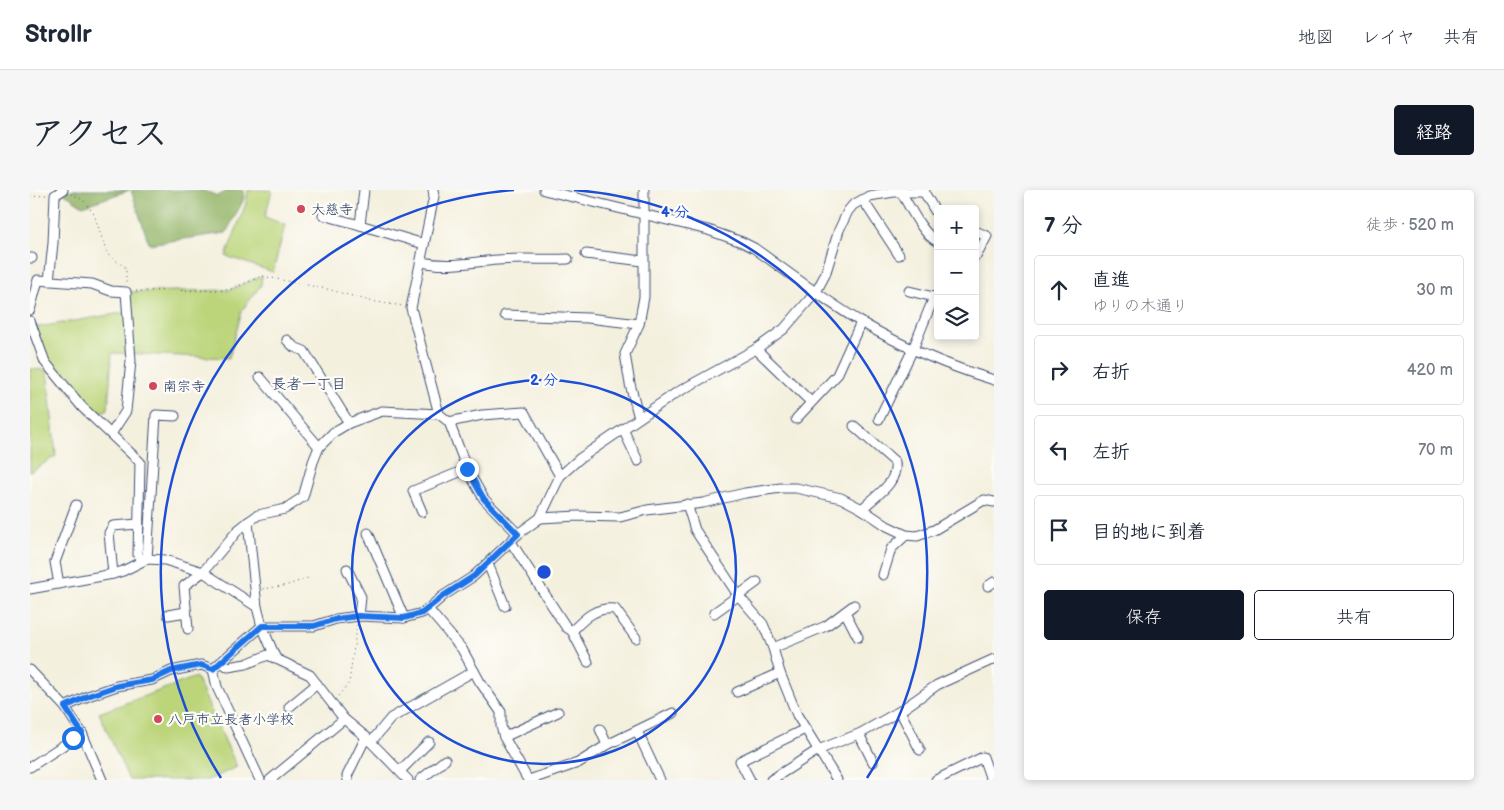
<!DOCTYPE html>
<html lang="ja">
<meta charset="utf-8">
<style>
:root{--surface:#fff;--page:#f6f6f7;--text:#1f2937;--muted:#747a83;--line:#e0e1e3;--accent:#111827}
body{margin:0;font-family:"Balsamiq Sans","Klee One",sans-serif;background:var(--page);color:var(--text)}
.controls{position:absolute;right:15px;top:15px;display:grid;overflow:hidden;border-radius:5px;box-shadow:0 2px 8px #0003}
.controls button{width:45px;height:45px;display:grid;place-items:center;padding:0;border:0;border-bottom:1px solid var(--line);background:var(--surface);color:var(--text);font:25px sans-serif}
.stop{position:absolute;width:15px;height:15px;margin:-11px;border:4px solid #1a73e8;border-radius:50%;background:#fff}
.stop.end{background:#1a73e8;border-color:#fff;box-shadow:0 1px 5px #0008}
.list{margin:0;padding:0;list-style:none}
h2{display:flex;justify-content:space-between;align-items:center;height:65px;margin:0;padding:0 20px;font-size:21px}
h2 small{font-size:16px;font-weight:400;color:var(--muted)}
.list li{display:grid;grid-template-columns:32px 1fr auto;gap:15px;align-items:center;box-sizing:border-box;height:70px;margin:0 10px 10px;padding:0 10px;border:1px solid var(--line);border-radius:5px}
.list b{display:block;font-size:19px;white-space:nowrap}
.list p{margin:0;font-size:16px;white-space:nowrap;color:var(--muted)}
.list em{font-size:16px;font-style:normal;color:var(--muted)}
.actions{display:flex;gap:10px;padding:15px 20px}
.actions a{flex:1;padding:11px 0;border:1px solid var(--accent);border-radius:5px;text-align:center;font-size:18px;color:var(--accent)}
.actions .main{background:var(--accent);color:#fff}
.icon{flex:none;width:28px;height:28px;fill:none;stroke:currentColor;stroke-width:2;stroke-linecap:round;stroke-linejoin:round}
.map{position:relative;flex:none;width:964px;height:590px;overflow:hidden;border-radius:5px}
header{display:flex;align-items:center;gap:30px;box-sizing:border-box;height:70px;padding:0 25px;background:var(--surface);border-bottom:1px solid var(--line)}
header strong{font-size:24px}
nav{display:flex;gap:28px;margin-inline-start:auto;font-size:18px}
.intro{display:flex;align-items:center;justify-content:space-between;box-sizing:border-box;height:120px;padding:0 30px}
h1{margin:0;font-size:35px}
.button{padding:12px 22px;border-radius:5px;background:var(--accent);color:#fff;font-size:18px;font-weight:700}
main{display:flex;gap:30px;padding:0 30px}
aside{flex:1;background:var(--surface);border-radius:5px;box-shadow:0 2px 8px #0003}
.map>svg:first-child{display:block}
</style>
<header>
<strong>Strollr</strong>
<nav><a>地図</a><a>レイヤ</a><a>共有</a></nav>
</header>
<div class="intro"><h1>アクセス</h1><a class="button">経路</a></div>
<main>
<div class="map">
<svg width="964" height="590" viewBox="0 0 964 590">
<rect width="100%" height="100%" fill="#fdfcf7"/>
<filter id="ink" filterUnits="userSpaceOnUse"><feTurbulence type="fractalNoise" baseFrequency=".02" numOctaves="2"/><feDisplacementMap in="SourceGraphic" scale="10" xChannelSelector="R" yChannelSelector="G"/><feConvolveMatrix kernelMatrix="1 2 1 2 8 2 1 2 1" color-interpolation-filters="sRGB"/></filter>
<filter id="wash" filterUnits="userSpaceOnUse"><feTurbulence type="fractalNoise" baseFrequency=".0096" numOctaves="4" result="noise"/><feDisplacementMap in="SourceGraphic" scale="20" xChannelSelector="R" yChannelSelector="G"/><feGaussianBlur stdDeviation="1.12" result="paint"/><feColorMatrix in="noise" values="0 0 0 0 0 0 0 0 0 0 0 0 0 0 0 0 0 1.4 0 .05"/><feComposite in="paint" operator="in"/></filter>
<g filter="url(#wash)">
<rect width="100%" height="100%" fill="#f4f0de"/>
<g fill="#bcd57a" stroke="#6c826c">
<path d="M218 0H242L235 27 255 35 243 82 196 66 216 13Z"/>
<path d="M232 86 231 95 212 120 199 168 82 163 78 219 62 227 15 172 3 138 97 122 96 102 199 100Z"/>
<path d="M0 179 17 180 26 266 0 282Z"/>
<path d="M166 487 207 577 178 590H99L69 523Z"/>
</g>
<g fill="#95b66a" stroke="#587264">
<path d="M29 0H100L53 16Z"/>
<path d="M101 0H172L188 6 199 0H214L213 11 196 43 119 54Z"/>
</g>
</g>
<g filter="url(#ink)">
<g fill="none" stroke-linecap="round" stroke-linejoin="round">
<g stroke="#3c4c71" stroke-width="11">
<g id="minor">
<path d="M334 0 330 35 394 54"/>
<path d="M403 0 404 6 381 118 409 224 419 232 437 279 454 309 488 344"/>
<path d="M514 0 678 40 712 52 724 58C759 83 794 110 831 132 873 157 918 176 964 190"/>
<path d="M871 2C880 17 892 44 908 52"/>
<path d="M894 2 905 21 908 23"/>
<path d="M833 10 869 65"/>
<path d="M293 25 330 35"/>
<path d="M945 41 957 46 947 65 945 64"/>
<path d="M556 64 613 71"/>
<path d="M0 68H2"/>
<path d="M391 72C422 78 438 72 468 70 491 68 515 70 538 69"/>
<path d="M19 91 23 53 25 5 33 0"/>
<path d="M879 101 908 108"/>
<path d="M0 120 8 90 62 94 81 101 96 102 101 171 96 221 81 244"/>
<path d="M475 125 558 128 609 134"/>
<path d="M0 131 15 172 52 217 110 272 108 365 112 371"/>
<path d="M257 150 264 157 274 161 319 233"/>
<path d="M726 159 781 212"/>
<path d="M230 187 289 257"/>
<path d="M609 228 600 194 595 164 609 134 614 107V0"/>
<path d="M766 229 807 185 831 132"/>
<path d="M849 229 883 159 904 107"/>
<path d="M419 232 452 225 494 222 530 286"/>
<path d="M824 236 865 272C868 294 846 305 832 319"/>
<path d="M593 239 608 271"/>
<path d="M657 314 665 340 708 405 733 434 743 458 750 483 767 525 807 590"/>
<path d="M392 322 383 301 437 279"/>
<path d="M510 328 548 326 590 327 617 320 673 313 715 303 751 298H766L811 308 832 319 857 336 876 345 887 346 904 340 954 310 964 312"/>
<path d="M218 332 227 417"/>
<path d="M338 343 374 428"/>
<path d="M481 352 536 437 542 441C555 428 565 417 585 419L606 448"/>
<path d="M117 369 126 225 145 226"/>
<path d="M458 374 475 416"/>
<path d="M317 379 331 407 329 426"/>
<path d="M83 384 79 343 83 336 108 334"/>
<path d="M853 385 861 359 876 345"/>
<path d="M29 394 25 372 46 315"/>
<path d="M958 396 964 392"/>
<path d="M0 399 83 384 93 381 117 369 135 370 173 382 227 417 232 436 246 469"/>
<path d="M398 419 432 459 450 492 471 522V536L474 547 498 590"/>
<path d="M815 422 828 447"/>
<path d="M684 423 727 392"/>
<path d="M138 425 156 422"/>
<path d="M158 439 154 396 173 382 208 340 218 332 228 325 255 319 273 307 283 272 289 257 304 242 319 233 352 221 409 224"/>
<path d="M542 441 558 472"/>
<path d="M743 458 796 436 824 415"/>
<path d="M192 472 198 477 216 474 238 465 280 485 314 529 336 547 378 590"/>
<path d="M183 479 232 436H284L306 429 329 426 374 428 392 423 398 419 413 406 444 386 488 344 510 328 530 286 549 269 646 203 726 159 754 139 786 102 795 85 809 40 818 21 823 15 839 6 864 2H894L895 0"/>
<path d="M183 479 187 497 230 590"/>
<path d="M0 480 35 517 52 543 72 590"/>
<path d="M707 502 750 483"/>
<path d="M35 517 58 506 87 496 122 490 141 481 171 475 183 479"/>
<path d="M259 517 287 494"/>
<path d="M870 521 890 560"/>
<path d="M607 541 630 590"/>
<path d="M829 544 843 572"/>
<path d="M474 547 528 522"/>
<path d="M341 552 361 528 444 481"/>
<path d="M577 555 643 523"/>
<path d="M0 577 52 543"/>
<path d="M370 581 399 552"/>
<path d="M240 590 314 529"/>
<path d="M318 590 317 586 336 547"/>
<path d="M390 590 415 570"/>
<path d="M499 590 548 573 577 555 570 539"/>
<path d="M720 590 710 571 775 539"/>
<path d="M741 590 788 560 831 543 870 521 907 495 964 469"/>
<path d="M906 590 953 567 960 587"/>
</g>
</g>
<g stroke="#3c4c71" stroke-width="1" stroke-dasharray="1 4" stroke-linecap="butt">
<path d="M41 4 53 10 64 24 77 64 96 78V92"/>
<path d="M0 7 16 5"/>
<path d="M106 101 199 100 232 86 297 99 340 111 373 116"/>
<path d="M233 399 258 395 278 388"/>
<path d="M308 506 319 493 327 434"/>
</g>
<use href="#minor" stroke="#fff" stroke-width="9"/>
</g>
</g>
<g fill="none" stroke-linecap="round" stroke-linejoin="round" filter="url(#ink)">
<path stroke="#1a73e8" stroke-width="6" d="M43 548 52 543 35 517 58 506 87 496 122 490 141 481 171 475 183 479 232 436H284L306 429 328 426 374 428 392 423 413 406 444 386 488 344 454 309 437 279"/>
</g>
<g fill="none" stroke="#1d4ed8" stroke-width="2.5">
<circle cx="514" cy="382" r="192"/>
<path d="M191 588A383 383 0 0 1 484 0M544 0A383 383 0 0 1 837 588"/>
</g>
<g fill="#d1495b" stroke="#fdfcf7" stroke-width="2">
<circle cx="271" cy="19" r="5"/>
<circle cx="123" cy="196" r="5"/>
<circle cx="128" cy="529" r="5"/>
</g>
<g text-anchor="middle" stroke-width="4.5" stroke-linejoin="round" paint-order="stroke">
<g font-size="14" fill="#1b2f5e" stroke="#fdfcf7" text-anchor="start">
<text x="281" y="24">大慈寺</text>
<text x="133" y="201">南宗寺</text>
<text x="138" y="534">八戸市立長者小学校</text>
</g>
<g font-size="15" fill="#1b2f5e" stroke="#fdfcf7">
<text x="279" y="199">長者一丁目</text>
</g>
</g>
<circle cx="514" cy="382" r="8" fill="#1d4ed8" stroke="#fdfcf7" stroke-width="2.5"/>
<g font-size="15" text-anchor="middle" font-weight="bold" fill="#1d4ed8" stroke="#fdfcf7" stroke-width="4.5" stroke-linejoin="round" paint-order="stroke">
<text x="645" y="27">4 分</text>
<text x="514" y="195">2 分</text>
</g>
</svg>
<div class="controls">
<button>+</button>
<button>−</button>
<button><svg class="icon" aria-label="layers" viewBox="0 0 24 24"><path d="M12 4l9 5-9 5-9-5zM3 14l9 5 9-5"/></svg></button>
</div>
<div class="stop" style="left:43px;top:548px"></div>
<div class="stop end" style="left:437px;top:279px"></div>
</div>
<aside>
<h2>7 分<small>徒歩 · 520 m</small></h2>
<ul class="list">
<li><svg class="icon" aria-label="ahead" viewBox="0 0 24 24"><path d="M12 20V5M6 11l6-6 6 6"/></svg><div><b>直進</b><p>ゆりの木通り</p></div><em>30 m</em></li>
<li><svg class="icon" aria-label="right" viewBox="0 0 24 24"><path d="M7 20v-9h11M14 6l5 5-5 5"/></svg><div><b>右折</b></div><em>420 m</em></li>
<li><svg class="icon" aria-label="left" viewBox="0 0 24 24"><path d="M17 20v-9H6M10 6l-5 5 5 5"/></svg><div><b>左折</b></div><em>70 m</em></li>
<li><svg class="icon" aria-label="arrive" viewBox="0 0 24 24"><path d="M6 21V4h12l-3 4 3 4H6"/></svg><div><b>目的地に到着</b></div></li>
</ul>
<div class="actions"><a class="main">保存</a><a>共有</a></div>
</aside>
</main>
